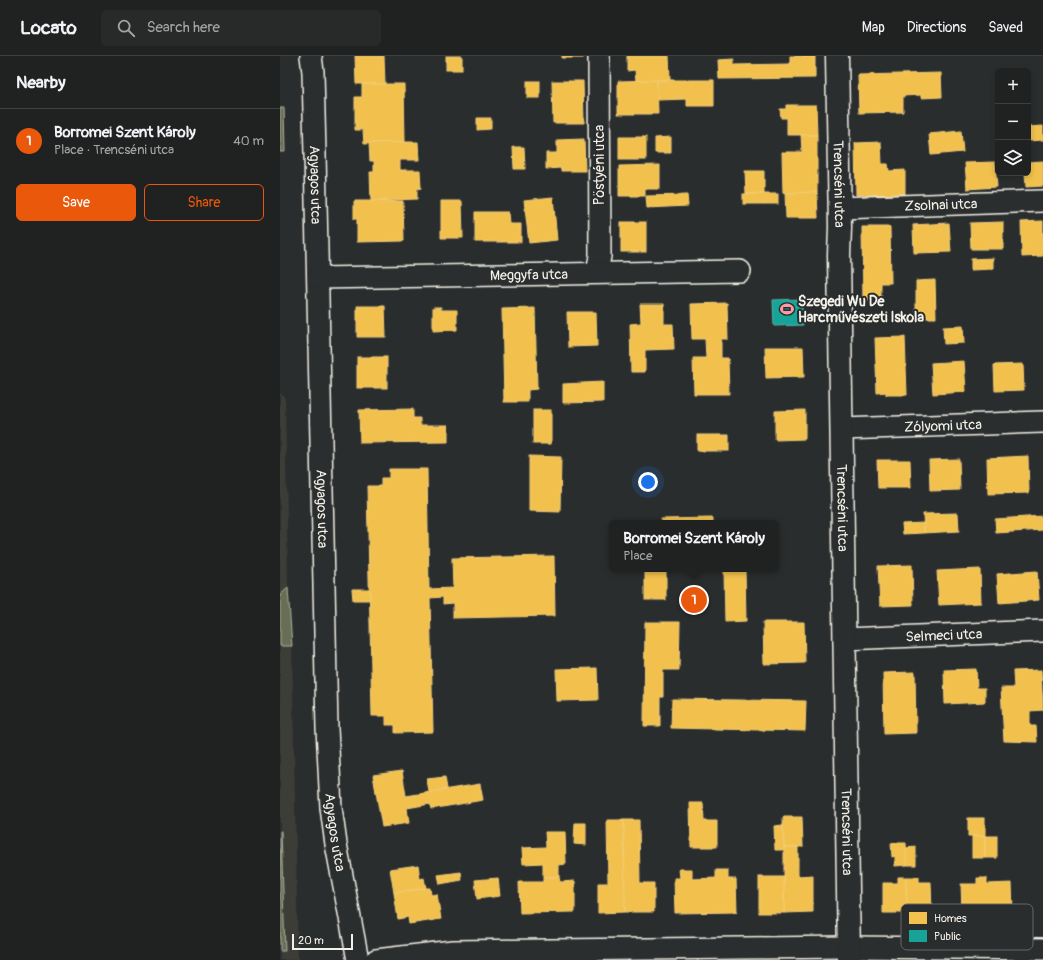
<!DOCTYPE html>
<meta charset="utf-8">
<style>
:root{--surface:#202222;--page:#282a2a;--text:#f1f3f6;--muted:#a2a4a5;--line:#3d3f40;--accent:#ea580c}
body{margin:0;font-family:Pangolin,sans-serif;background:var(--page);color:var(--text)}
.controls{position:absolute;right:12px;top:12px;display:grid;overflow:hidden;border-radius:6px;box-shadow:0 2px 6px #0003}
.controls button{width:36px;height:36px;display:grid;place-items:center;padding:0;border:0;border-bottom:1px solid var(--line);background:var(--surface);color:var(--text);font:20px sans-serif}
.scale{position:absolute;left:12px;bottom:10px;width:61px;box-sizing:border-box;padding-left:4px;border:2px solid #f4f1e8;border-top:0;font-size:11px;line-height:14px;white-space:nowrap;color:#f4f1e8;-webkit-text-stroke:3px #2a2d2e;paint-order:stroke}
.you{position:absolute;left:368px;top:426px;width:14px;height:14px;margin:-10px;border:3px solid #fff;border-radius:50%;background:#1a73e8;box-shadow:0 0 0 6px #1a73e833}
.badge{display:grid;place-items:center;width:26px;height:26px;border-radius:50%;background:var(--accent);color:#fff;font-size:13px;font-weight:700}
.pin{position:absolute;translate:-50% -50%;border:2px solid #fff;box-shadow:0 1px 4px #0006}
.popup{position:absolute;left:329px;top:464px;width:170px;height:52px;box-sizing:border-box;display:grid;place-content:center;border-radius:6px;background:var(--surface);filter:drop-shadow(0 1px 3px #0005);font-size:13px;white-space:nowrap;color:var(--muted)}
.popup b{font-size:15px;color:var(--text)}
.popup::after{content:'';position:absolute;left:50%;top:100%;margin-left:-8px;border:8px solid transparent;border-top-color:var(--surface)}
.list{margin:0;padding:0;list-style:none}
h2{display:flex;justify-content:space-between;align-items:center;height:52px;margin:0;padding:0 16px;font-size:17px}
h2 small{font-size:13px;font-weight:400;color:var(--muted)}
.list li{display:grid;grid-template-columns:26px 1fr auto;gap:12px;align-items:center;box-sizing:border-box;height:64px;padding:0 16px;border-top:1px solid var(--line)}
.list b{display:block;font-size:15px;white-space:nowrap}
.list p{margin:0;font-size:13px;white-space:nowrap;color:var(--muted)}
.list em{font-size:13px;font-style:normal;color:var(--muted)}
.actions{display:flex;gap:8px;padding:12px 16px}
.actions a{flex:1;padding:9px 0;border:1px solid var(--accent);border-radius:6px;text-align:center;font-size:14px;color:var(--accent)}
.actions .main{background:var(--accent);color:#fff}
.icon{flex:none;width:22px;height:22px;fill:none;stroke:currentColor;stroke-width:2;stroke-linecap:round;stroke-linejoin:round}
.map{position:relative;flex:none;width:763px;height:904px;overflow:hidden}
header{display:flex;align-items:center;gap:24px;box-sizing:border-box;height:56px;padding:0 20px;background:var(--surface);border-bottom:1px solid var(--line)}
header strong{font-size:19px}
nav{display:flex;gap:22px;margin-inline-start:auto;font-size:14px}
.search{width:280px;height:36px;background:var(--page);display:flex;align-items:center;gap:10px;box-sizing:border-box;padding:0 14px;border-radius:6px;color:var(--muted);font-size:15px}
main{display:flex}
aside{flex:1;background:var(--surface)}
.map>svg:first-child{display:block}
</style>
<header>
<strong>Locato</strong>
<div class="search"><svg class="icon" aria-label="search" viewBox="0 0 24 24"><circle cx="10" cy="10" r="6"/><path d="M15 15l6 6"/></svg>Search here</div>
<nav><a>Map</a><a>Directions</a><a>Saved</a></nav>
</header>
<main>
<aside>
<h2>Nearby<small></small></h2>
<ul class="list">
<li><span class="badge">1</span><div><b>Borromei Szent Károly</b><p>Place · Trencséni utca</p></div><em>40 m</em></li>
</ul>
<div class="actions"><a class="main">Save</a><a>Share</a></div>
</aside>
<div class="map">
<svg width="763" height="904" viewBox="0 0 763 904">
<rect width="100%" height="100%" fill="#2a2d2e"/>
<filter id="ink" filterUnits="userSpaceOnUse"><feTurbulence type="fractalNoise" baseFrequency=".025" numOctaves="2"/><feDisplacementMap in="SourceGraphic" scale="8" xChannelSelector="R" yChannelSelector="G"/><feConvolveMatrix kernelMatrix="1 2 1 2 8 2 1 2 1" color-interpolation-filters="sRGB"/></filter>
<g filter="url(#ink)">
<g fill="#3e3d39">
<path d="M0 337 5 342 8 532 0 539Z"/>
<path d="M0 590H12L18 904H0Z"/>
</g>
<g fill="#676e54" stroke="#aeb09e">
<path d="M0 52H4L5 96H0Z"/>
<path d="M8 532 12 590H0V539Z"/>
<path d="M0 775H1L5 895H0Z"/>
</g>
<g fill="#f2c14e" stroke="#f3cf7c">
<path d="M75 0H104L105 28H76Z"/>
<rect x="166" y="0" width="16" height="14"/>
<rect x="282" y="0" width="21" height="2"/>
<path d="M347 0H389L390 24 356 25 355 14 347 15Z"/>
<path d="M510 0H535V22L439 23 438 4 454 3V9L510 8Z"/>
<path d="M661 17 662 41 641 42V39L623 40V56L579 57 578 19Z"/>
<path d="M377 24H434V50H407V43L378 44Z"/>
<path d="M377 24 378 58H338V25Z"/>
<rect x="247" y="25" width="13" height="17"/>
<path d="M272 25H303L304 67H273Z"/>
<path d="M82 28H124L125 86 84 88 83 74H75V41H82Z"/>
<path d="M506 49H536L537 79H507V62H501L500 53H506Z"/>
<path d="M197 62H211V73L197 74Z"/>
<path d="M763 70V84L748 85V71Z"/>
<path d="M681 75 683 96 651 99 649 78Z"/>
<path d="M521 79H537V136L503 137 502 96H522Z"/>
<rect x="339" y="81" width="27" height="23"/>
<path d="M391 81V97H375V82Z"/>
<path d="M304 83 305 115H281V112L266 113V97H277V84Z"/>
<path d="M125 86H138L139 104H120V114H140L141 132 137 133V143L91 145 90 116H94V105H90L89 87Z"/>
<path d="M601 86 602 108H608L609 115 625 114V138L576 139 575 87Z"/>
<path d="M233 91H244L245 113H234Z"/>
<path d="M763 105V130L746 131 745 117H748V106Z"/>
<path d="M715 106 717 131 687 133 685 107Z"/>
<path d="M380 109V133H365V140H339V110Z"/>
<path d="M465 115H484V138H466Z"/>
<path d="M537 136 538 162H506L505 137Z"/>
<rect x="463" y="138" width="35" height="10"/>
<path d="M407 139 408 150 367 152 366 140Z"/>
<path d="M273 141 277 184 249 187 244 144Z"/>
<path d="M74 145H123L124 185 77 186V163H74Z"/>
<path d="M161 145H182L183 182H161Z"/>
<path d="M195 156H228L229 168H241V186H195Z"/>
<path d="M763 165V200L742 201 741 166Z"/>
<rect x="341" y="166" width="25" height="30"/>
<path d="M723 166V193H691L690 167Z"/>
<path d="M669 167 671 196 634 197 633 169Z"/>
<path d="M582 171H610L611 227H601V244L583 245Z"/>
<path d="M713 202V213L691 214V203Z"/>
<path d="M655 224 656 262H636V225Z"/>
<path d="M447 247 448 283H441V302H448L449 338H414L413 302H426L425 283H412L411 248Z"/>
<path d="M360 248H384V268H393L394 293 365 294V316H351L350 268 361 267Z"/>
<path d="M77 250H105L106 281H77Z"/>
<path d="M153 251H161V254H177V274L153 275Z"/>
<path d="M255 252 257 333 248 334V346H224L222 253Z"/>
<path d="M287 256H316L317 290 288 291Z"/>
<path d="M683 270 684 287 664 288 663 271Z"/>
<path d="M625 281 627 339H606V336L597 337 595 282Z"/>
<path d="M485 291H523L524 321 486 322Z"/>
<rect x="77" y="301" width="30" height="31"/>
<path d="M684 305 686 336 653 338 651 307Z"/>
<path d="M743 308 744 334 715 335 714 309Z"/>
<path d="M323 326V346L283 347V328Z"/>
<path d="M133 353V362H140V369H168V386L80 387 79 354Z"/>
<rect x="253" y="354" width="18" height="34"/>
<path d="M525 354V383L495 384V355Z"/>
<rect x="417" y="379" width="32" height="16"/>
<path d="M249 400 281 401 280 456 249 455Z"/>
<path d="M748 400 749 437 708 438 707 402Z"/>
<path d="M679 403 680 434 650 435 649 404Z"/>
<path d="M597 404H630L631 432H598Z"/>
<path d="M109 413H147L149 533 173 532 172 502 274 500 275 560 173 562V547L163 548V541L150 542 153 676 115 677V669H106V660H92L87 430H101V422H109Z"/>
<path d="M678 457 679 475 644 477 643 458Z"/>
<path d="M763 460V474L716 477 715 463Z"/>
<path d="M433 462V467H381V463Z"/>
<path d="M644 467V477L623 478 622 468Z"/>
<path d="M632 509 633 549 600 550 598 510Z"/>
<rect x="365" y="513" width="21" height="31"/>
<path d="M444 513H465L466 565 445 566Z"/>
<path d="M700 513 701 547 659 549 657 515Z"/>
<path d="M757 515 759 544 719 547 717 518Z"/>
<path d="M72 533H90V544H73Z"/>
<path d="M365 566H400L399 614H383V641H380V670H364Z"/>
<path d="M483 566H524L525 607 484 608Z"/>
<path d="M317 612 318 644 277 645 276 613Z"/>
<path d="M696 613 697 632H705V646L665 648 664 614Z"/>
<path d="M761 614 763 654 750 655V670H756L757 686 724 685 721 632H734L733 615Z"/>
<path d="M635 616 636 677 604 678 603 617Z"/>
<path d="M392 643 526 645 525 675 391 672Z"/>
<path d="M122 715 126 740 200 728 203 744 151 753 150 748 127 752 129 767 102 771 93 719Z"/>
<path d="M165 721 167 733 149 736 147 723Z"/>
<path d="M410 747H423L424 765H437V791H411Z"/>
<path d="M503 761H522L523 791H504Z"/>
<rect x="688" y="762" width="17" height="18"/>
<path d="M327 764H344L345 856 318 857V827H328Z"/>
<path d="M344 764H359L360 827H374V856H345Z"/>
<path d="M295 767H306V789L294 788Z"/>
<path d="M503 769 504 794H495L494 770Z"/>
<path d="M265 776H285L286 808 279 809V821H263V807L243 808 242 792 266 791Z"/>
<rect x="692" y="780" width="13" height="22"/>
<rect x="705" y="780" width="12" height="22"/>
<path d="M611 787H626L627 809 615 810V800L612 801Z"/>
<path d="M504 791H518V820L533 819V856L504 857Z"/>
<path d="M636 791V809H627L626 792Z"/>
<path d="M138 809 140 823 144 822 146 832 114 837 110 813Z"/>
<path d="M399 813H412V823L436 822V814H448V823H456L457 856 395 857 394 822H400Z"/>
<path d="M181 816 182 824 160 828 158 819Z"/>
<path d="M263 821H279L280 826 295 825V856L240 857 239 826H263Z"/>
<rect x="479" y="821" width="25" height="36"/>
<path d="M618 821H626L627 857H603V827H618Z"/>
<path d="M626 821H639V826H651L652 857H627Z"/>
<path d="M218 822 220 840 197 843 195 824Z"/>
<path d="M697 822H707V828L732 827 733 855 682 857 681 828H697Z"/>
<path d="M146 832H150L151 839 157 838 161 863 129 868 128 861 118 863 114 837Z"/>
</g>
<path fill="#17a398" stroke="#59bab0" d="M522 243 523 269 494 270 493 244Z"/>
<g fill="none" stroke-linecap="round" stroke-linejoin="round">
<g stroke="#f4f1e8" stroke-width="24">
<g id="minor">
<path id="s1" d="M31 0 33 16 35 98 47 672 51 752 56 788 78 904"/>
<path id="s2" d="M560 152 763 145"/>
<path d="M317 217 320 200 319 0"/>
<path id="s3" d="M38 222 460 215"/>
<path id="s4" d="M562 373 763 366"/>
<path id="s5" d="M564 583 763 575"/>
<path d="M96 904 173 895 569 891 763 893"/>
</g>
</g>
<g stroke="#f4f1e8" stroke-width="25">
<g id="tertiary">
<path id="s6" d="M557 0 560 171 559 199 569 904"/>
</g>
</g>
<use href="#minor" stroke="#2a2d2e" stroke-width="21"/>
<use href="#tertiary" stroke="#2a2d2e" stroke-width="22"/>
</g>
</g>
<defs>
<g id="stadium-bare" transform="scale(1.08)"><path d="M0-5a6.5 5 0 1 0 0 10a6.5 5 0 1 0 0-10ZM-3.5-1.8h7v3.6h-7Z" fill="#ff9aa2" stroke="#2a2d2e" stroke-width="2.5" paint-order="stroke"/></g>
</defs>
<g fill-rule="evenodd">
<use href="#stadium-bare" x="507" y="253"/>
</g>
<g text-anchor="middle" stroke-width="4" stroke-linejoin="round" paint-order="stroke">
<g font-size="14" fill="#f4f1e8" stroke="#2a2d2e">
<text transform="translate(319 109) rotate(-90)" y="5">Pöstyéni utca</text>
<text dy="5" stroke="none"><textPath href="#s6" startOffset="128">Trencséni utca</textPath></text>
<text dy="5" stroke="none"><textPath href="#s1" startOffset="129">Agyagos utca</textPath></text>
<text dy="5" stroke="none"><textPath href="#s2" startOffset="101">Zsolnai utca</textPath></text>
<text dy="5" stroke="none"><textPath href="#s3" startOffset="211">Meggyfa utca</textPath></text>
<text dy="5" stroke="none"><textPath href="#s4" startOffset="101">Zólyomi utca</textPath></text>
<text dy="5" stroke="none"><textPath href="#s6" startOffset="452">Trencséni utca</textPath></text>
<text dy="5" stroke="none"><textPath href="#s1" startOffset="453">Agyagos utca</textPath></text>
<text dy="5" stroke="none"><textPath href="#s5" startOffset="100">Selmeci utca</textPath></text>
<text dy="5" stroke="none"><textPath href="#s6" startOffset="776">Trencséni utca</textPath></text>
<text dy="5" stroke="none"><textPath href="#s1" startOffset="777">Agyagos utca</textPath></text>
</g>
<g font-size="14" font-weight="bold" fill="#f4f1e8" stroke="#2a2d2e" text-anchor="start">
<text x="518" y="250">Szegedi Wu De<tspan x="518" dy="16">Harcművészeti Iskola</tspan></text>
</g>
</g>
<rect x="621" y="848" width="132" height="46" rx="6" fill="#2a2d2e" stroke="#676866" stroke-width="1"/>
<rect x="629" y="856" width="18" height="12" fill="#f2c14e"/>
<rect x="629" y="874" width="18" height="12" fill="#17a398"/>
<g font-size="11" fill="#f4f1e8">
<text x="654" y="866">Homes</text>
<text x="654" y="884">Public</text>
</g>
</svg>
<div class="controls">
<button>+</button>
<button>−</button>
<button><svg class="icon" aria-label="layers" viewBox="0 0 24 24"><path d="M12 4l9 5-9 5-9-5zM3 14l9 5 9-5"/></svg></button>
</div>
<div class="scale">20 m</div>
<div class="you"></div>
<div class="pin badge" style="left:414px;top:544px">1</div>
<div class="popup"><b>Borromei Szent Károly</b>Place</div>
</div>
</main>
